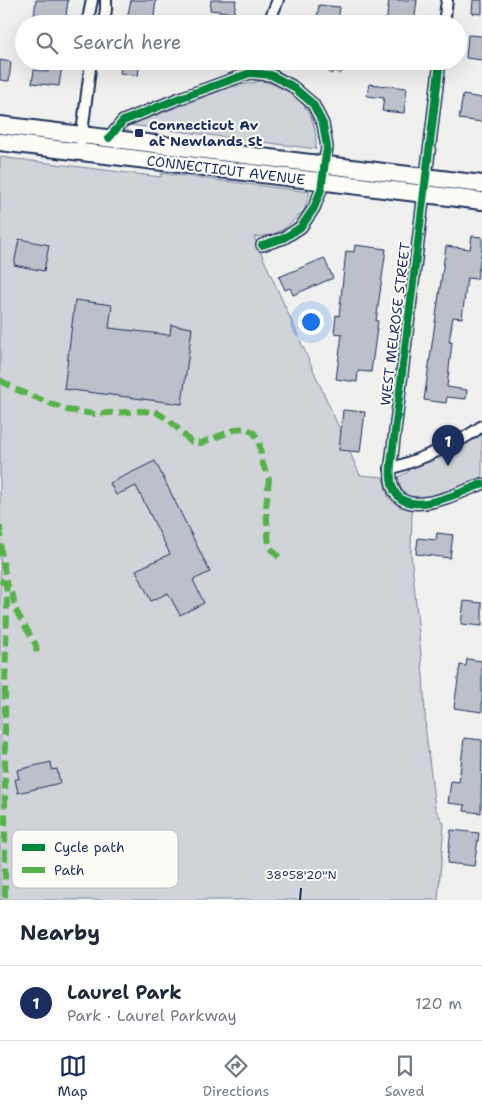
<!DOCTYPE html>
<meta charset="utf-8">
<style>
:root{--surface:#fff;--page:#f6f6f7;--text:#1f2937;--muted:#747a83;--line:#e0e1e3;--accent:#1b2f5e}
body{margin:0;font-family:"Shantell Sans",sans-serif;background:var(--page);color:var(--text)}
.you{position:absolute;left:310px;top:321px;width:18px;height:18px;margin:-12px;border:4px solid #fff;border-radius:50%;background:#1a73e8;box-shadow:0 0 0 8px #1a73e833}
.badge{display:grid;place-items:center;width:32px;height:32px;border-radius:50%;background:var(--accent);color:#fff;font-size:16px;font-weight:700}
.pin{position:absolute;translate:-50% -41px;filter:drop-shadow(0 1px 2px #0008)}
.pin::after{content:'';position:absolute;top:26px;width:18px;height:15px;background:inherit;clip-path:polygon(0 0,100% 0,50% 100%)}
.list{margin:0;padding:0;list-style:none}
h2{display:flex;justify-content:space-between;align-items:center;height:65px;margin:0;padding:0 20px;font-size:21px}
h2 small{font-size:16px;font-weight:400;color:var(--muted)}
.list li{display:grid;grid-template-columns:32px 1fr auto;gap:15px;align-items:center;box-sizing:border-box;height:75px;padding:0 20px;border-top:1px solid var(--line)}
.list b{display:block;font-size:19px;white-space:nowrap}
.list p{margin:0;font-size:16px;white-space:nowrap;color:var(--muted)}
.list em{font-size:16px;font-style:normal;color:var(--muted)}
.icon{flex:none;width:28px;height:28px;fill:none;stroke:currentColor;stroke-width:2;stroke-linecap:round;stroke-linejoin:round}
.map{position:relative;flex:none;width:482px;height:900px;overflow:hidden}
.search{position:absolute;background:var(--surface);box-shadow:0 5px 20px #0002;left:15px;right:15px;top:15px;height:55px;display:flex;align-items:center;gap:12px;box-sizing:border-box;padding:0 18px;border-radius:28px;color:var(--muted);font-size:19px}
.sheet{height:140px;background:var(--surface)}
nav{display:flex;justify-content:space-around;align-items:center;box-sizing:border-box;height:70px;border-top:1px solid var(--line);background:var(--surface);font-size:14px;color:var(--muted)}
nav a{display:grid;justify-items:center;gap:2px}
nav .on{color:var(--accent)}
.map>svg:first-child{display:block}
</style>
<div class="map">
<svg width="482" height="900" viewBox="0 0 482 900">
<rect width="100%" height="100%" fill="#f0f0ee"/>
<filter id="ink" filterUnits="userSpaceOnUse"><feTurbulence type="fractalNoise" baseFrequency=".02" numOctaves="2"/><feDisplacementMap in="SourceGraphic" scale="10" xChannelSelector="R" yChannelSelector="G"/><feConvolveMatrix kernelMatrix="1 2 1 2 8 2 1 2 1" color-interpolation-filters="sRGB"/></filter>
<g filter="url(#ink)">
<g fill="#d0d3d8" stroke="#76819b">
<path d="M260 81C284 84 308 101 314 126 316 133 316 141 316 149L130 125 231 87Z"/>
<path d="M0 157 161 177V173L310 192 304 211 285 228 272 235 254 237 360 475 383 477C388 500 388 503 412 510L411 553 423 675 426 733 435 808 444 824 438 900H0Z"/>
<path d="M482 434V477L433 498 412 499 409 496 404 497 405 492 401 489 398 477 408 472 409 468C431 462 462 447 482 434Z"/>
</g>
<g fill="#bbc0ca" stroke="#1b2f5e">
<path d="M36 0H68L65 24H33Z"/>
<path d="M131 0H156L153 24H126Z"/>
<path d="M211 0H236L234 13 210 10Z"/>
<path d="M389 0H417L414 24H386Z"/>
<path d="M473 0H482V14L472 13Z"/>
<path d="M319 5 340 7 338 22 332 21V24H316Z"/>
<path d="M468 35 482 36V60L466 58Z"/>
<path d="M0 60 11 62 9 81 0 80Z"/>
<path d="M122 61H140L138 76 120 73Z"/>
<path d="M317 61H352L340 74 335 70 331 74Z"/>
<path d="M49 63 62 65 59 86 32 83 34 70 48 72Z"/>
<path d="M369 84 407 88 404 113 382 111 384 98 367 96Z"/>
<path d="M463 95 482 98V122L459 119Z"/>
<path d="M472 236 482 237V249L477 279 467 278 462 318 453 317 449 342H452L447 387 467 390 466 399 447 397 446 403 424 400 446 246 470 249Z"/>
<path d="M19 239 49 245 44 271 14 265Z"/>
<path d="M355 245 386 249 376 321H378L371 372 358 371 357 382 336 379 342 334 334 333 336 315 339 316 346 251 354 252Z"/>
<path d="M324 258 333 278 293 295 290 288 285 290 279 277Z"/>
<path d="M75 300 112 305 109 328 170 335 171 325 192 328 182 404 64 389Z"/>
<path d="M343 410 365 412 360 452 339 450Z"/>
<path d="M155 461 210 572 193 580 204 603 180 615 168 593 151 601 136 570 170 554 136 486 116 495 110 483Z"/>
<path d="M437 533 453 535 450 558 416 554 418 538 436 540Z"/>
<path d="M464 601 482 603V626L461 624Z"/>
<path d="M467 659 482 661V712L454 708 460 665 466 666Z"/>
<path d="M464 738 482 740 481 813 464 811 465 805 448 803 451 781 459 782Z"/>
<path d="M51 762 52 770 57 769 60 783 18 793 15 779H19L17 770Z"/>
<path d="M451 830 479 833 474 866 447 863Z"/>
</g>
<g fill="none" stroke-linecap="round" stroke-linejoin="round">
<g stroke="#1b2f5e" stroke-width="14">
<g id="minor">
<path d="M87 24 92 0"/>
<path d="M104 24 106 9V0"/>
<path d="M268 24 278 0"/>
<path d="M444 24 447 0"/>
<path d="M440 61 391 464C385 529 449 497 482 484"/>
<path d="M250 73 253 61"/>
<path d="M109 138 123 121 180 98 250 73 271 75 292 86 313 104 323 124 327 147 321 190 314 208 301 227 284 238 262 245"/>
<path d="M81 141 91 61"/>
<path d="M390 469C418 460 459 444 482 426"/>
</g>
</g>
<g stroke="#1b2f5e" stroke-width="20">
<g id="primary">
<path d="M0 125 482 184"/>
<path d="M0 142 482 201"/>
</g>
</g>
<use href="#minor" stroke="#fdfcf7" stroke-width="10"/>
<use href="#primary" stroke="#fdfcf7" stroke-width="16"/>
<g stroke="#55b248" stroke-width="6" stroke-dasharray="12 6" stroke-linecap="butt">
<path d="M0 380 15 389 67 410 94 414 141 411 156 412 169 420 191 442 201 443 237 429 246 428 253 432 259 440 262 462 269 479 266 508 269 546 282 561"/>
<path d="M0 526 1 552 6 578 7 606 5 688V900"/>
<path d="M0 580 6 584 12 590 15 609 36 645 37 656"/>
</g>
<g stroke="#fdfcf7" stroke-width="11">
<g id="cycleway">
<path d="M440 61 391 464C385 529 449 497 482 484"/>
<path d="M109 138 123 121 180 98 250 73 271 75 292 86 313 104 323 124 327 147 321 190 314 208 301 227 284 238 262 245"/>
</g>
</g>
<use href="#cycleway" stroke="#00873e" stroke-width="8"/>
</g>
</g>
<path fill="none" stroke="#1b2f5e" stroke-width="2" d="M300 900 301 888"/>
<rect fill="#1b2f5e" stroke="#fdfcf7" stroke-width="2" x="134" y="128" width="10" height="10" rx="2.5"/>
<g text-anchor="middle" stroke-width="4" stroke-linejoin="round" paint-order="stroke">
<g font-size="14" font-weight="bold" fill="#1b2f5e" stroke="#fdfcf7" text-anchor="start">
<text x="149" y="130">Connecticut Av<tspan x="149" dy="16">at Newlands St</tspan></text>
</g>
<g font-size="14" fill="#1b2f5e" stroke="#fdfcf7">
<text transform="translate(226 170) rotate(7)" y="5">CONNECTICUT AVENUE</text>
<text transform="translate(395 324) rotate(-83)" y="5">WEST MELROSE STREET</text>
</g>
</g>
<rect x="12" y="830" width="166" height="58" rx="8" fill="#fdfcf7" stroke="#b9bec9" stroke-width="1"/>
<rect x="22" y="844" width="23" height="7" fill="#00873e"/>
<rect x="22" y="867" width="23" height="6" fill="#55b248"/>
<g font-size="14" fill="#1b2f5e">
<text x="54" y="852">Cycle path</text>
<text x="54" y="875">Path</text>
</g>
<g font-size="12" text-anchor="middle" fill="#1b2f5e" stroke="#fdfcf7" stroke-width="4" stroke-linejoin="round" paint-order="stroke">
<text x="301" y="879">38°58'20"N</text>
</g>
</svg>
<div class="you"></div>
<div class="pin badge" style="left:448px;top:466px">1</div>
<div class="search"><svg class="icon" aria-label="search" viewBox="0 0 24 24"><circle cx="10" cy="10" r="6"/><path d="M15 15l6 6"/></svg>Search here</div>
</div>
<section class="sheet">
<h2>Nearby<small></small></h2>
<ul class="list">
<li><span class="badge">1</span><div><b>Laurel Park</b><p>Park · Laurel Parkway</p></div><em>120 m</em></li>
</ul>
</section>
<nav>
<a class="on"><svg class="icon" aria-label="map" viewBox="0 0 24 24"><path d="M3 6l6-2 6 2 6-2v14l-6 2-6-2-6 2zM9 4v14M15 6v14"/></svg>Map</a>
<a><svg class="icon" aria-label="directions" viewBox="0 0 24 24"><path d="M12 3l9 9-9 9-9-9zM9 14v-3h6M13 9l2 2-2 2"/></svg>Directions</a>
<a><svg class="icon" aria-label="saved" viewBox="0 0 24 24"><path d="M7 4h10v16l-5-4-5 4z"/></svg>Saved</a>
</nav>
